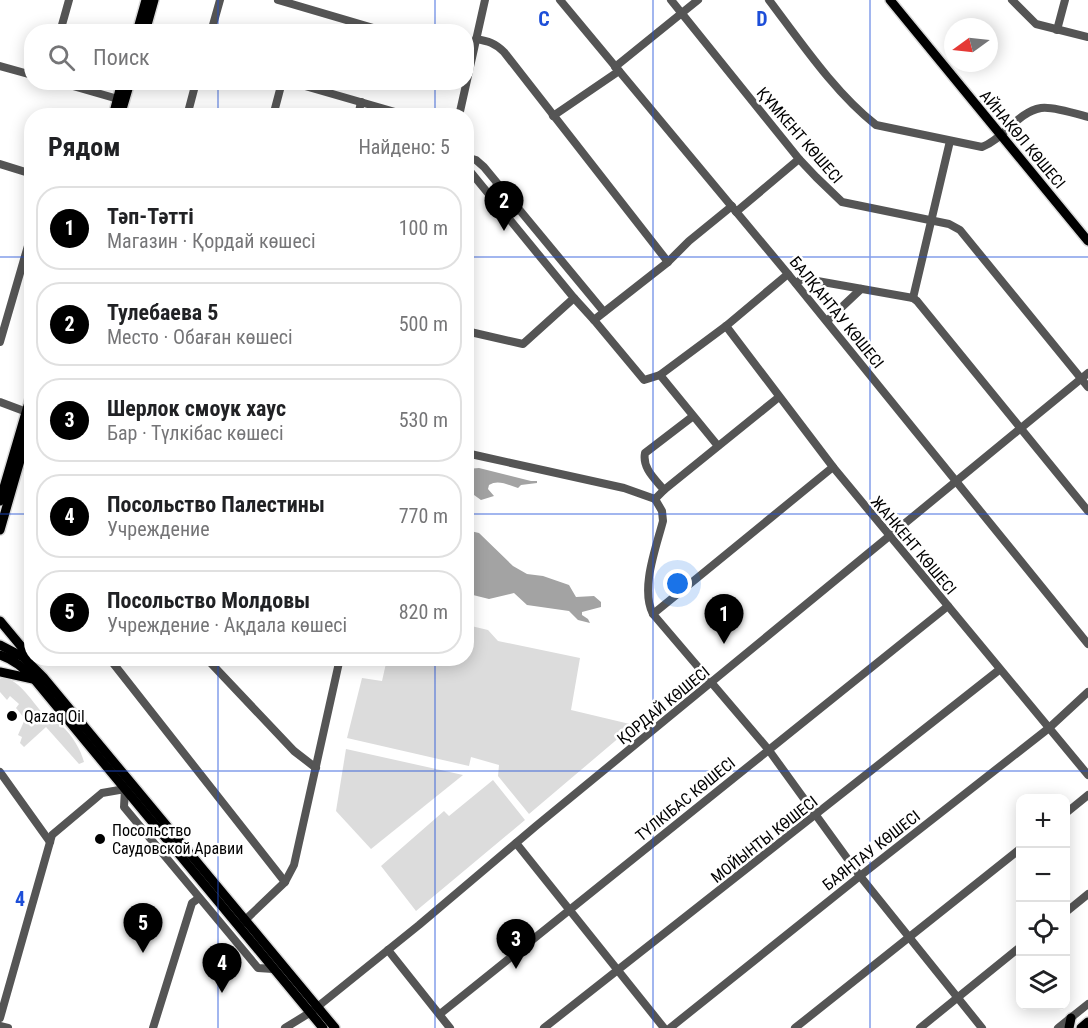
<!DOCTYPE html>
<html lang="ru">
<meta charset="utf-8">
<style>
:root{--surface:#fff;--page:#f2f2f2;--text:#202124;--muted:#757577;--line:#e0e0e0;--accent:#000}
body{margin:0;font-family:"Roboto Condensed",sans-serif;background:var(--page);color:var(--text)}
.controls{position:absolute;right:18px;bottom:18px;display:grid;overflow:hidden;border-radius:12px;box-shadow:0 3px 15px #0003}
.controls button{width:54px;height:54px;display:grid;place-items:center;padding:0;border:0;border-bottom:2px solid var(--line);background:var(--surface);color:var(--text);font:30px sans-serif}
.compass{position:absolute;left:944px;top:18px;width:54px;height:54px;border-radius:50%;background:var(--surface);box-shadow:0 3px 15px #0003;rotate:255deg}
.you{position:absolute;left:678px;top:584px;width:21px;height:21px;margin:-15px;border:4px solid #fff;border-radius:50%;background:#1a73e8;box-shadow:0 0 0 9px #1a73e833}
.badge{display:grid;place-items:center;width:39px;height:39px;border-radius:50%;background:var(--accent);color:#fff;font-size:20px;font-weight:700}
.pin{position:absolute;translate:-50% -50px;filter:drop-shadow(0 2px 3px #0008)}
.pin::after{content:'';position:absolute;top:32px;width:21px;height:18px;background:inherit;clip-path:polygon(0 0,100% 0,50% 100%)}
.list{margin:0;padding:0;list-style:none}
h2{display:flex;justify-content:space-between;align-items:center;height:78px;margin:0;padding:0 24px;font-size:26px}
h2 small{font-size:20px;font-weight:400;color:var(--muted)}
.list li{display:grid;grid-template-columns:39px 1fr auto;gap:18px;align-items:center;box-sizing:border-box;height:84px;margin:0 12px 12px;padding:0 12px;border:2px solid var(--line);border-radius:24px}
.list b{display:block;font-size:22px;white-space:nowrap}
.list p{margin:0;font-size:20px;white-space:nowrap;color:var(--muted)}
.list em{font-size:20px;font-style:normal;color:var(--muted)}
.icon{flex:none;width:33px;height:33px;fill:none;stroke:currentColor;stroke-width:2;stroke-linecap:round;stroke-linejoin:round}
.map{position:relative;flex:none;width:1088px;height:1028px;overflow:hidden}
.search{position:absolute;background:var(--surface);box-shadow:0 3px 15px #0003;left:24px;top:24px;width:450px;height:66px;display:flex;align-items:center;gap:15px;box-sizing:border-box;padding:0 21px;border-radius:24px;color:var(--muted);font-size:22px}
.panel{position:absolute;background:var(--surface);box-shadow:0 3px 15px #0003;left:24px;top:108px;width:450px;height:558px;border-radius:24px}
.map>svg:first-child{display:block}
</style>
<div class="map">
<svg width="1088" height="1028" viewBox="0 0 1088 1028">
<rect width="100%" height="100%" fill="#fff"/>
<g fill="#dcdcdc">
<path d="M467 625 488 630 498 641 580 658 571 710 634 725 529 814 498 776 499 765 471 757 469 766 347 738 362 678 382 681 387 659 466 658Z"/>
<path d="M2 678C20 677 37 710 50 721 53 723 59 723 62 726 72 735 81 750 84 762L79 764 46 727 24 747 20 743 22 737 18 735 25 719 16 708 19 704 10 696 7 700 0 692V679Z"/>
<path d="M346 749 463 775 371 849 336 811Z"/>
<path d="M493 780 525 820 416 911 381 866 444 811 449 816Z"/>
</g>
<g fill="#a3a3a3">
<path d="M479 468 531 481H537V483L521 485 518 488C508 485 498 479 489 485L488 489 494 496 481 500 467 490V469Z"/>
<path d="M466 530 479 533 513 566 527 574 543 576 569 585 576 597 594 596 601 602V607L582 612V615L588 619 590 623 578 620 569 611 527 605 514 593 489 599 469 594 466 592Z"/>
</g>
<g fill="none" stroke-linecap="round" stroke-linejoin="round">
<g stroke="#dbdbdb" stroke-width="12">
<g id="major">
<path d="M890 0 1088 241"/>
<path d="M137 32 146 0"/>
<path d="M145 32 154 0"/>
<path d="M113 116 122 82"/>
<path d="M120 116 130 82"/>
<path d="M0 501 32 392"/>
<path d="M0 530 32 419"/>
<path d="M0 621 30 657"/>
<path d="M0 645 23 657 43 677 335 1028"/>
<path d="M0 655C15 660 23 668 34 679L323 1028"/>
<path d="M0 672 33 679"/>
<path d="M1069 1028 1071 1018"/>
<path d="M1081 1028 1088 1022"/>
</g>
</g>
<g stroke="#555" stroke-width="8">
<path d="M278 0 387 32"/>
<path d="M560 0 788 274 1088 644"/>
<path d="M671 0 799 159 816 177 842 202 949 224 960 230 1088 387"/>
<path d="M769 0C800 41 835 93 876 125L982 147C1004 139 1017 112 1041 108 1052 106 1077 114 1088 117"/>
<path d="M1012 0 1036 24 1088 37"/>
<path d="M1057 30 1065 0"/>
<path d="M60 32 69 0"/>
<path d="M211 32 220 0"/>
<path d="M476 39C488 41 495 43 504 52L668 262"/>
<path d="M0 66 32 75"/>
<path d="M615 67 698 0"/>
<path d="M59 82 118 99"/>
<path d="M291 82 409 116"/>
<path d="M187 116 196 82"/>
<path d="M273 116 282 82"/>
<path d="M358 116 361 102"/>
<path d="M459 116 485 0"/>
<path d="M553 116 619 71"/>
<path d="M466 157 476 160 484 167 604 312"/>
<path d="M0 164 32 174"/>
<path d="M736 212 799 159"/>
<path d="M796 283 802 279H806L913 298 917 301 1088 511"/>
<path d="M574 298 594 320 668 262 689 241 732 206"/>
<path d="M913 298 950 141"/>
<path d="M594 320 644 380 660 375"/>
<path d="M827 321 861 289"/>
<path d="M726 326 833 467 1088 775"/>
<path d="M466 331 523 344 574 298 469 170"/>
<path d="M0 342 32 232"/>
<path d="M0 402 32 414"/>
<path d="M692 417 645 453C642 468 655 479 664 490L655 499 662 511 663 521C656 548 640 589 653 614L768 749 860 876 982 1028"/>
<path d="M718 446 660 375 726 326 788 274"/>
<path d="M466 453 624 488 655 499"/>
<path d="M664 490 779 397"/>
<path d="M653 614 833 467"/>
<path d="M109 658 285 882"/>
<path d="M206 658 294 751 316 768"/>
<path d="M0 772 50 842"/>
<path d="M1066 813 1088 795"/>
<path d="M516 843 664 1028"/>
<path d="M1066 912 1088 894"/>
<path d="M241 924 285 882 294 865 340 658"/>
<path d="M388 950 450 1028"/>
<path d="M440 1014 948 606"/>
<path d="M0 1018 52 835 102 793 125 789 124 807 258 968 273 969"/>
<path d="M0 1026 8 1028"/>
<path d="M153 1028 192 903 199 898"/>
<path d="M285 1028 311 1012 419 925 536 826 1088 373"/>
<path d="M544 1028 999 670"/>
<path d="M670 1028 860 876 1049 728 1088 692"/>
<path d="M795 1028 1020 849"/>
<path d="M920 1028 1020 947"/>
<path d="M1058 1028 1088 1004"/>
</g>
<use href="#major" stroke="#000" stroke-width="9"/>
</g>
<path fill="none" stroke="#1d4ed8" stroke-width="1.5" stroke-opacity="0.55" d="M218 0V32M435 0V32M653 0V1028M870 0V1028M218 82V116M435 82V116M0 257H32M466 257H1088M0 514H32M466 514H1088M218 658V1028M435 658V1028M0 771H1088"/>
<g fill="#000" stroke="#fff" stroke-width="2">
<circle cx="12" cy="716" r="6"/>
<circle cx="100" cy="839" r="6"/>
</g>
<g text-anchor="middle" stroke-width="5" stroke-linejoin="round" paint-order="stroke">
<g font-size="16" fill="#000" stroke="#fff">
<text transform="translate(800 135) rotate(49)" y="6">ҚҰМКЕНТ КӨШЕСІ</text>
<text transform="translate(1023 139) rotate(50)" y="6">АЙНАКӨЛ КӨШЕСІ</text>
<text transform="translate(837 312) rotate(51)" y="6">БАЛҚАНТАУ КӨШЕСІ</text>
<text transform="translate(914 545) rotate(50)" y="6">ЖАНКЕНТ КӨШЕСІ</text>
<text transform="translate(663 705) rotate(-39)" y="6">ҚОРДАЙ КӨШЕСІ</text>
<text transform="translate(685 799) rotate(-39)" y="6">ТҮЛКІБАС КӨШЕСІ</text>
<text transform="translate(764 839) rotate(-38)" y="6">МОЙЫНТЫ КӨШЕСІ</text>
<text transform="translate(871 850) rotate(-38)" y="6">БАЯНТАУ КӨШЕСІ</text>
</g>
<g font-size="16" fill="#000" stroke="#fff" text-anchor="start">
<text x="24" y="722">Qazaq Oil</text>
<text x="112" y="836">Посольство<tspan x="112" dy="18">Саудовской Аравии</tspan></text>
</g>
</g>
<g font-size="20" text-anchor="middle" font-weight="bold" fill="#1d4ed8" stroke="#fff" stroke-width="5" stroke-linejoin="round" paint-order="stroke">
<text x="544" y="26">C</text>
<text x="762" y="26">D</text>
<text x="20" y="906">4</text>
</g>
</svg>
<div class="controls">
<button>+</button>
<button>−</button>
<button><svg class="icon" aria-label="locate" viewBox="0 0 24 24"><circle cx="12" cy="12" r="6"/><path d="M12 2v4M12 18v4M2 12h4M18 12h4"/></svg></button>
<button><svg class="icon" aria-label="layers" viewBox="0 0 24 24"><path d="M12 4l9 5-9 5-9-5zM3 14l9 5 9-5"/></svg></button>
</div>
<svg class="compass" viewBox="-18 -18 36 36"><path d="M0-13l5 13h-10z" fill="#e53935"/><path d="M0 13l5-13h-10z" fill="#757577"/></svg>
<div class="you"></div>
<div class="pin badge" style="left:724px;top:644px">1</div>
<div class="pin badge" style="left:504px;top:231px">2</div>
<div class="pin badge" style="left:516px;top:969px">3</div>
<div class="pin badge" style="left:222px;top:993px">4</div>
<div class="pin badge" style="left:143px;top:953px">5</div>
<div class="search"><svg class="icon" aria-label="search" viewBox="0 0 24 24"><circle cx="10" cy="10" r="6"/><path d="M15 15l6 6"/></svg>Поиск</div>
<section class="panel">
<h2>Рядом<small>Найдено: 5</small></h2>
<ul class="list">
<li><span class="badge">1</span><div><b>Тәп-Тәтті</b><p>Магазин · Қордай көшесі</p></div><em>100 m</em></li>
<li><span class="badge">2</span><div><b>Тулебаева 5</b><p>Место · Обаған көшесі</p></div><em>500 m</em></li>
<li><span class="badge">3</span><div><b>Шерлок смоук хаус</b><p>Бар · Түлкібас көшесі</p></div><em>530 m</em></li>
<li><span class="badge">4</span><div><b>Посольство Палестины</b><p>Учреждение</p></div><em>770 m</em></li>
<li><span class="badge">5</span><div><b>Посольство Молдовы</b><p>Учреждение · Ақдала көшесі</p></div><em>820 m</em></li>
</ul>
</section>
</div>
